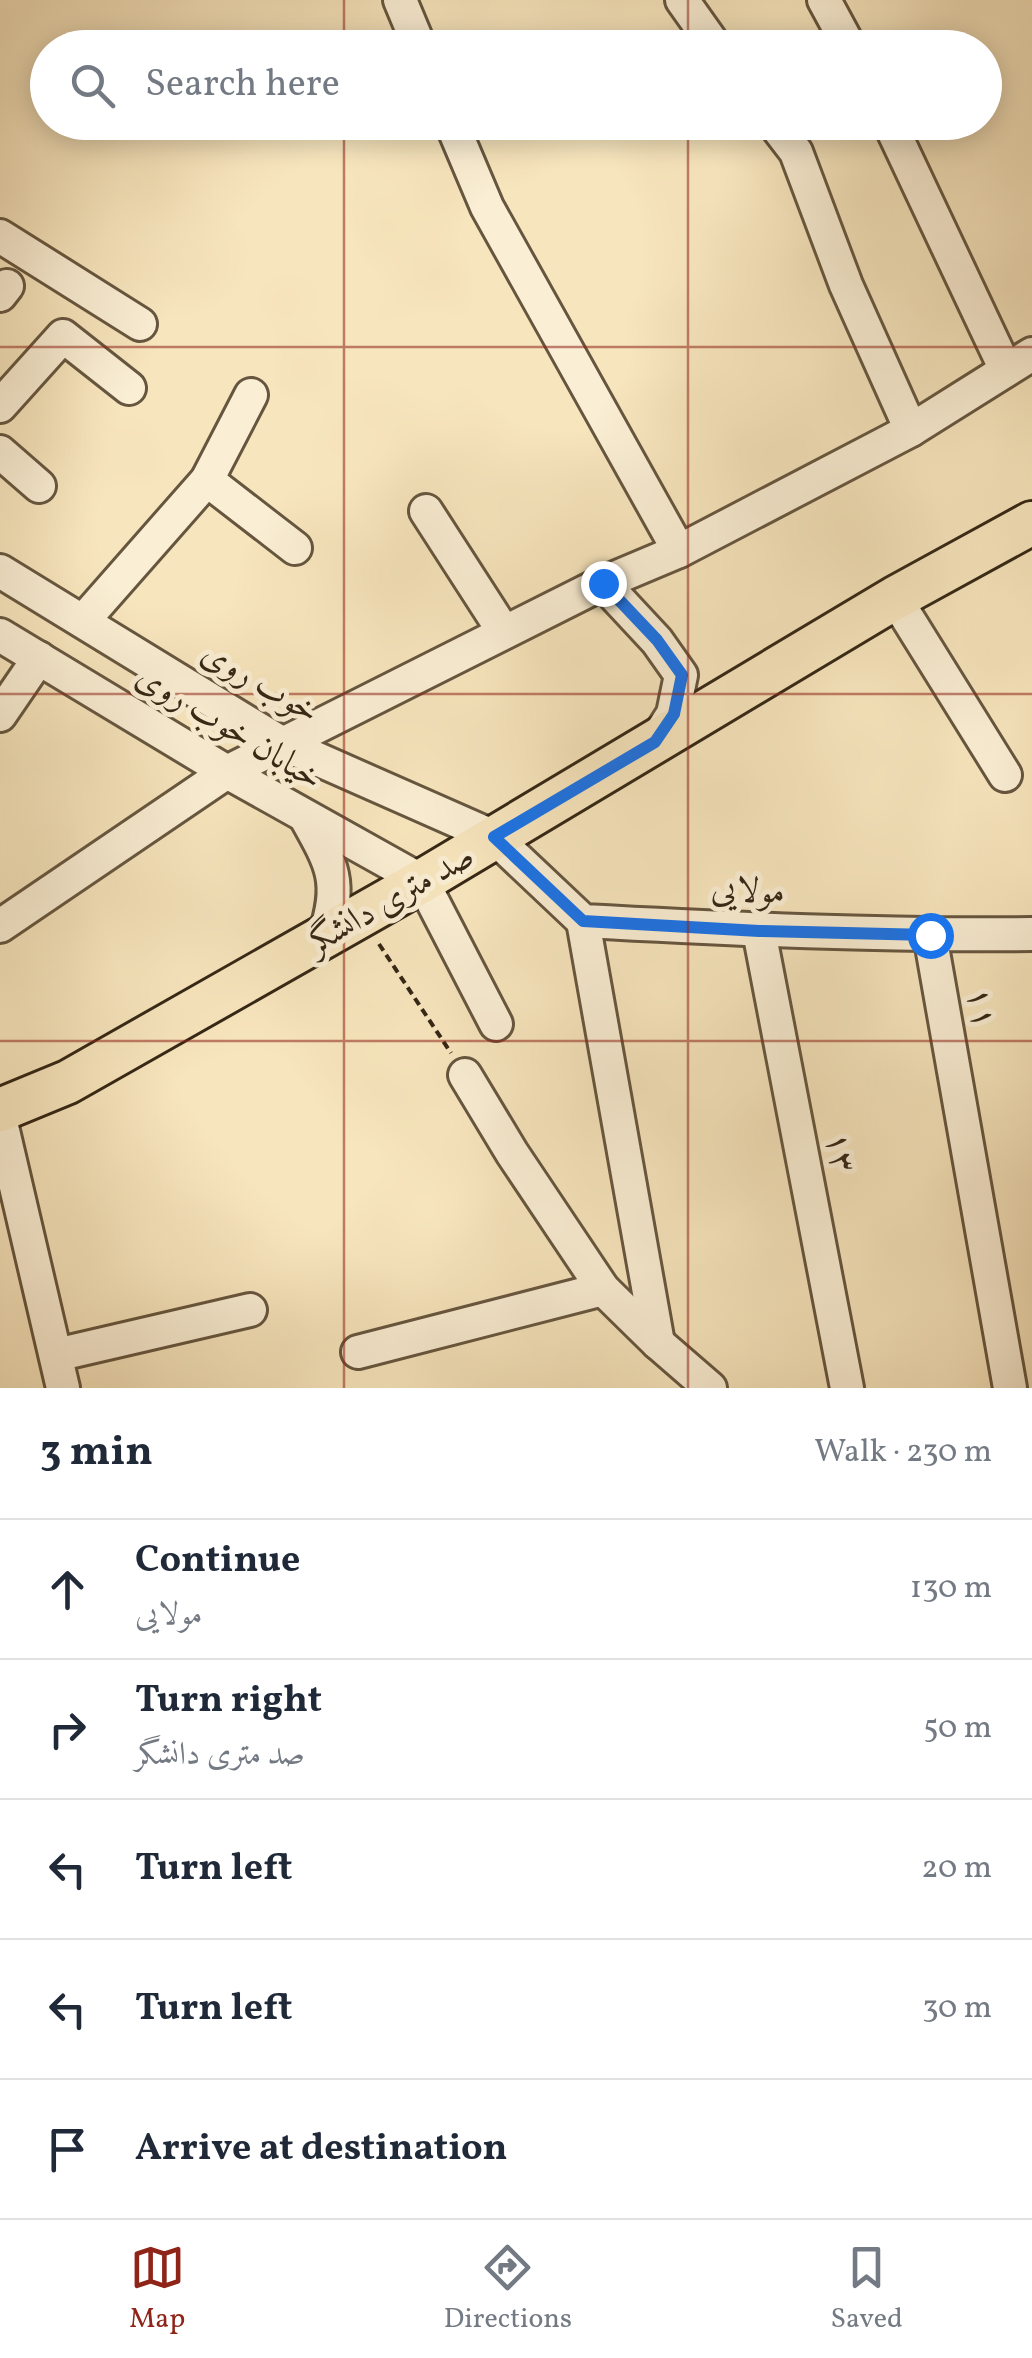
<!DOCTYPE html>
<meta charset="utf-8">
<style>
:root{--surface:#fff;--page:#f2f2f3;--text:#1f2937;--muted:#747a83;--line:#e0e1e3;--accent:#8f2418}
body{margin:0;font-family:Vollkorn,Amiri,serif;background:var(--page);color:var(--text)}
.stop{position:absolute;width:30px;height:30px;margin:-22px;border:8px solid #1a73e8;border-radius:50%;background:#fff}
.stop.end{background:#1a73e8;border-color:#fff;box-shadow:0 2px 10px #0008}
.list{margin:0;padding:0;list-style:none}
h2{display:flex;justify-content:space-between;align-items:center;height:130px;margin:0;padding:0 40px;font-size:42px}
h2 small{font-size:32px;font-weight:400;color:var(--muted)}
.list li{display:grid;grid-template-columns:65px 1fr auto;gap:30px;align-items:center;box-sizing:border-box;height:140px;padding:0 40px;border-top:2px solid var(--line)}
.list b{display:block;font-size:38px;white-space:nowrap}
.list p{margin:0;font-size:32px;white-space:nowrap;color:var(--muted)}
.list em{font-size:32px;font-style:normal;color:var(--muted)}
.icon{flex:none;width:55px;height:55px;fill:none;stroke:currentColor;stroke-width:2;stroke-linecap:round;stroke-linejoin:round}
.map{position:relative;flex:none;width:1032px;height:1388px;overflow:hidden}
.search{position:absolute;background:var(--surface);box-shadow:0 5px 25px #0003;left:30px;right:30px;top:30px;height:110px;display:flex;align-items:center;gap:25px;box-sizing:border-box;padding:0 35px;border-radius:55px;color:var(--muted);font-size:38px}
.sheet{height:830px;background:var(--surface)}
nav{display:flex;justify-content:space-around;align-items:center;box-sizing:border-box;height:140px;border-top:2px solid var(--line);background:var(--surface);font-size:28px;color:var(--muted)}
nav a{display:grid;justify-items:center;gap:5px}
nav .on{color:var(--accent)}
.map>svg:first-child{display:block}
</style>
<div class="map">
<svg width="1032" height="1388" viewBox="0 0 1032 1388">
<rect width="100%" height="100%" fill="#f7e5bd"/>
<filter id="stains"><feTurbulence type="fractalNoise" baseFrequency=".002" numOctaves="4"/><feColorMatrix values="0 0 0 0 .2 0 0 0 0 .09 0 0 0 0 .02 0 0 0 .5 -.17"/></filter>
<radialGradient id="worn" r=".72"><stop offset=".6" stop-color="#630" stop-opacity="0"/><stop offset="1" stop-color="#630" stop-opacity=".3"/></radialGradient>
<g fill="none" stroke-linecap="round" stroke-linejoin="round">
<g stroke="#66563f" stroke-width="38">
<g id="minor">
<path d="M400 0 420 48"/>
<path d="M682 0 716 48"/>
<path d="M824 0 850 48"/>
<path d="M451 122 487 207 679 551"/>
<path d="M773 122 796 152 846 285 911 430"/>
<path d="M889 122 1006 370"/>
<path d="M0 236 140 324"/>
<path d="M0 295 7 286"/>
<path d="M0 406 63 336 129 388"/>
<path d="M0 452 39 486"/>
<path d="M207 480 295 548"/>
<path d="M426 511 504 632"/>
<path d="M0 571 281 743 494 837 583 921C733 929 882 936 1032 934"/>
<path d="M603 583 679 551 911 430 1032 354"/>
<path d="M895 598 1005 775"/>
<path d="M83 621 207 480 251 395"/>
<path d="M0 635 227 772 422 881 496 1024"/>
<path d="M0 715 39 658"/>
<path d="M306 818C333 866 342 882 325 935"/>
<path d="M583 921 658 1343"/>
<path d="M0 926 227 772 603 583 657 641 681 675 673 714 655 742"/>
<path d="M759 931 847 1388"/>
<path d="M930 935 1010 1388"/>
<path d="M465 1075 512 1153 603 1289 658 1343 710 1388"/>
<path d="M0 1118 63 1388"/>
<path d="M358 1352 603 1289"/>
<path d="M56 1355 250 1310"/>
</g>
</g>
<g stroke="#352715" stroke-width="48">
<path id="major" d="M0 1110 68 1082 422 881 895 598 1032 523"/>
</g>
<path stroke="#352715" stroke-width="4" stroke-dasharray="8 5" stroke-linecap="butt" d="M379 944 451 1053"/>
<use href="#minor" stroke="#faeed4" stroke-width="32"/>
<use href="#major" stroke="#f7e5bd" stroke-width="42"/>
</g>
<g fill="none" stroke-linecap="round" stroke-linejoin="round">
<path stroke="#1a73e8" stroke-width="12" d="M603 583 657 640 682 675 674 714 655 742 494 837 583 921 759 931 930 935"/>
</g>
<path fill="none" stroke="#8f2418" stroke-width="2.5" stroke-opacity="0.55" d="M344 0V48M688 0V48M344 122V1388M688 122V1388M0 347H1032M0 694H1032M0 1041H1032"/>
<g text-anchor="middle" stroke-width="10" stroke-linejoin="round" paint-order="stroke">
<g font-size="35" fill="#352715" stroke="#faeed4">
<text transform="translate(261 681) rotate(30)" y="12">خوب روی</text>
<text transform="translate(230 726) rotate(31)" y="12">خیابان خوب روی</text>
<text transform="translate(748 889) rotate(3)" y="12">مولایی</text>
<text transform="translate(390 898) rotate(-30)" y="12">صد متری دانشگر</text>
<text transform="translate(983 1007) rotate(80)" y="12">۱۱</text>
<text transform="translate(842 1152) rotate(79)" y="12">۱۳</text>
</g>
</g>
<rect width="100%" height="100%" filter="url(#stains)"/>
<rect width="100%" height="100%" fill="url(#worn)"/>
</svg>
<div class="stop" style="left:930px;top:935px"></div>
<div class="stop end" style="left:603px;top:583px"></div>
<div class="search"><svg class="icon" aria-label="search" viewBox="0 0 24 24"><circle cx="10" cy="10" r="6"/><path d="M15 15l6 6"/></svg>Search here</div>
</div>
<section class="sheet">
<h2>3 min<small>Walk · 230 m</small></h2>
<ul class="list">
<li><svg class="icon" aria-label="ahead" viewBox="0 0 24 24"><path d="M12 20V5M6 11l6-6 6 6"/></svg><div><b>Continue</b><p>مولایی</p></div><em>130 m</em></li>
<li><svg class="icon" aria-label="right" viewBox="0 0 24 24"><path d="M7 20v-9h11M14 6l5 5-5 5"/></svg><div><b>Turn right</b><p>صد متری دانشگر</p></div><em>50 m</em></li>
<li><svg class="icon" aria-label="left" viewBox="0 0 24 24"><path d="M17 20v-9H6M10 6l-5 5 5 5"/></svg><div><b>Turn left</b></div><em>20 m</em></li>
<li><svg class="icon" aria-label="left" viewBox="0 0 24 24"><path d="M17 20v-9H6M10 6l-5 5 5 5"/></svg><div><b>Turn left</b></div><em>30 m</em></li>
<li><svg class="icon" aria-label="arrive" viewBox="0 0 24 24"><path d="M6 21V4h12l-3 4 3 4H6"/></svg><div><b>Arrive at destination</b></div></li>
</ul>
</section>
<nav>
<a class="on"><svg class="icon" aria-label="map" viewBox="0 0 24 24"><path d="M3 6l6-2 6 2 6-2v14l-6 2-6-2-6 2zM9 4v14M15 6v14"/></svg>Map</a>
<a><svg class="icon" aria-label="directions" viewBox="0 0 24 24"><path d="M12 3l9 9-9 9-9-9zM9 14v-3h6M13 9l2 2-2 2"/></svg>Directions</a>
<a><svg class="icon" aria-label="saved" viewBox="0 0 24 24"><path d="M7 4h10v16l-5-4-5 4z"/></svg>Saved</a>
</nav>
